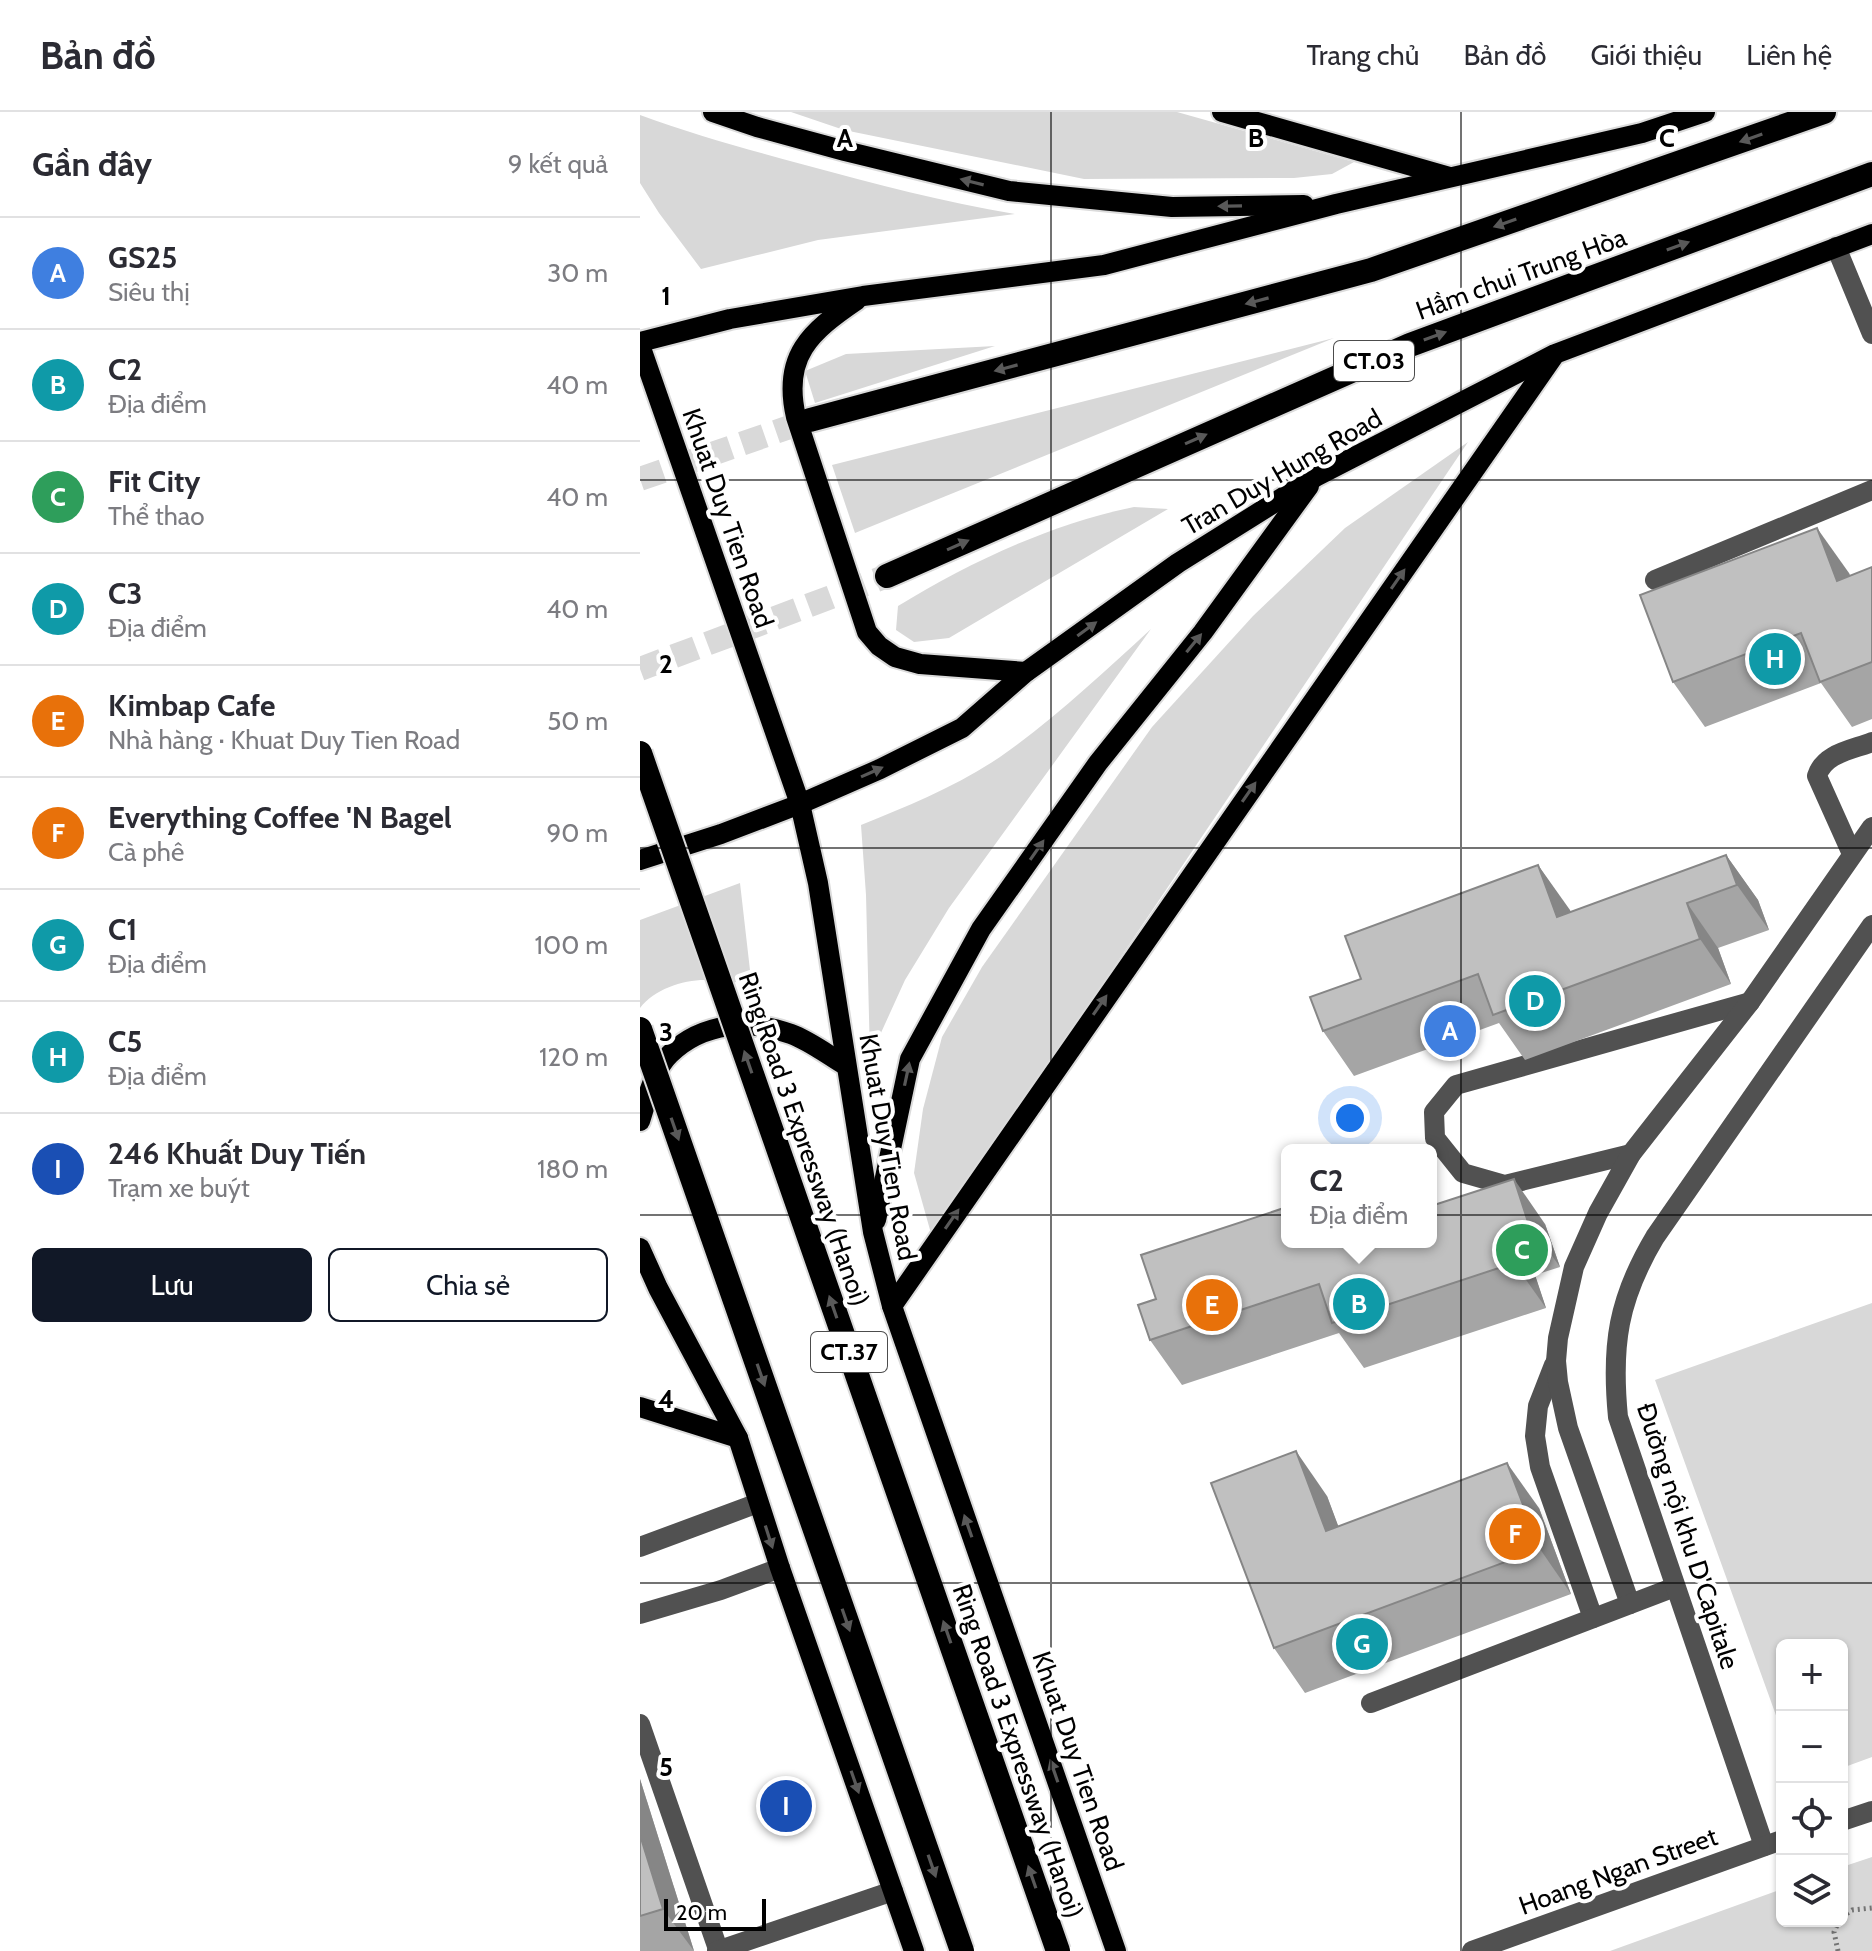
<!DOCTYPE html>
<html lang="vi">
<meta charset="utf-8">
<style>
:root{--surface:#fff;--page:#f7f7f7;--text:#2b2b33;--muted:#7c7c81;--line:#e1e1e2;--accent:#111827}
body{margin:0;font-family:Cabin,sans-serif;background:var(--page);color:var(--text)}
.controls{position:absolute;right:24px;bottom:24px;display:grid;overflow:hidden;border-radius:12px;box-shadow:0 2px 6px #0004}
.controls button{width:72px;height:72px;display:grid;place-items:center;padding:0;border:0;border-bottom:2px solid var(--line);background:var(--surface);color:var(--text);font:40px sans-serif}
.scale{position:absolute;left:24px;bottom:20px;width:102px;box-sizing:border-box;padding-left:8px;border:4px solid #000;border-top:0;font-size:22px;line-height:28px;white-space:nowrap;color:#000;-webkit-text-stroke:6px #fff;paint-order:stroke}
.you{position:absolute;left:710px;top:1006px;width:28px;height:28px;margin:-20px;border:6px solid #fff;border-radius:50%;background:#1a73e8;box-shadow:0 0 0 12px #1a73e833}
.badge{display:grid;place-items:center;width:52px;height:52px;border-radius:50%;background:var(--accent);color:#fff;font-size:26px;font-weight:700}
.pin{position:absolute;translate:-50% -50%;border:4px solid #fff;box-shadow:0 2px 8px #0006}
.popup{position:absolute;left:641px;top:1032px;width:156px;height:104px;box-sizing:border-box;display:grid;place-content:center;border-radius:12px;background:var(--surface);filter:drop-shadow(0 2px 6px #0005);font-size:26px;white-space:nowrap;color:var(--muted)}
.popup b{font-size:30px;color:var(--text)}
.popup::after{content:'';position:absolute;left:50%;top:100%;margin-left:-16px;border:16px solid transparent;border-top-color:var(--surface)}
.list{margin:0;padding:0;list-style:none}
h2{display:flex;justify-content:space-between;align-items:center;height:104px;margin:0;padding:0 32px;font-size:34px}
h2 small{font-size:26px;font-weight:400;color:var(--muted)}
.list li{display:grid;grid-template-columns:52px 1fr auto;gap:24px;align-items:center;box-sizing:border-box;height:112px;padding:0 32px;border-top:2px solid var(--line)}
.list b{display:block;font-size:30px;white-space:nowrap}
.list p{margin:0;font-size:26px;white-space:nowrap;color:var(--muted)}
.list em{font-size:26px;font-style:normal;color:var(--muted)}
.actions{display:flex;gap:16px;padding:24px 32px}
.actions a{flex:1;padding:18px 0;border:2px solid var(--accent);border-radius:12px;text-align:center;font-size:28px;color:var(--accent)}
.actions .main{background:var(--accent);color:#fff}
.icon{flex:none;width:44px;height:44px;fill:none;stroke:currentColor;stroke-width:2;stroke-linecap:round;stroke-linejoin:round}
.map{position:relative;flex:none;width:1232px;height:1839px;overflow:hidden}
header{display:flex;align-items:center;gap:48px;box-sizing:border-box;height:112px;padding:0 40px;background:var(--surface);border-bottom:2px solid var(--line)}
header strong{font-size:38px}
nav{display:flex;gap:44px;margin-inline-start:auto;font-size:28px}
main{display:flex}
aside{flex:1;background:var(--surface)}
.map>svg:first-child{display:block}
</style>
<header>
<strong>Bản đồ</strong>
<nav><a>Trang chủ</a><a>Bản đồ</a><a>Giới thiệu</a><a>Liên hệ</a></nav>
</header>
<main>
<aside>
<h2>Gần đây<small>9 kết quả</small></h2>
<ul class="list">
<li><span class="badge" style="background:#3f7fe0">A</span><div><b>GS25</b><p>Siêu thị</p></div><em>30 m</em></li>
<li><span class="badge" style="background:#0f9aa8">B</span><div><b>C2</b><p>Địa điểm</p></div><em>40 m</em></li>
<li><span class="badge" style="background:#2e9e5b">C</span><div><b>Fit City</b><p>Thể thao</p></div><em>40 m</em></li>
<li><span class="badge" style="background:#0f9aa8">D</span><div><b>C3</b><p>Địa điểm</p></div><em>40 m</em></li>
<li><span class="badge" style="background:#e8710a">E</span><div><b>Kimbap Cafe</b><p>Nhà hàng · Khuat Duy Tien Road</p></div><em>50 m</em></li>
<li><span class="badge" style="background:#e8710a">F</span><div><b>Everything Coffee 'N Bagel</b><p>Cà phê</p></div><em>90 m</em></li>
<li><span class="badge" style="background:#0f9aa8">G</span><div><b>C1</b><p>Địa điểm</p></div><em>100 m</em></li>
<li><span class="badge" style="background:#0f9aa8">H</span><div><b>C5</b><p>Địa điểm</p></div><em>120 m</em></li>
<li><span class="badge" style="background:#1a4fb4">I</span><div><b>246 Khuất Duy Tiến</b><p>Trạm xe buýt</p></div><em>180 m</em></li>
</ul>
<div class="actions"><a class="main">Lưu</a><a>Chia sẻ</a></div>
</aside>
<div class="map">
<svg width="1232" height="1839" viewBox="0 0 1232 1839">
<rect width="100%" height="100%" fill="#fff"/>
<g fill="#d8d8d8">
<path d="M151 0H537L714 50 692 62 654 66 444 67 204 18Z"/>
<path d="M0 3C54 23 110 38 165 53 235 72 304 90 375 102L178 128 61 157 19 101 0 71Z"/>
<path d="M694 226 215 421 192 353Z"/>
<path d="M355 234 175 291 165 259 206 242Z"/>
<path d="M828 330 292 1125 274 1061 283 997 302 925 342 855 512 615 613 504 705 416Z"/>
<path d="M494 395 528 397 309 526 274 530 256 518 258 494C330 450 411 412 494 395Z"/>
<path d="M511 517 309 796 265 868 230 945 226 783 221 713C268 694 317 674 360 645 414 607 462 562 511 517Z"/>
<path d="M100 771 111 867C99 873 82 869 68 868 45 867 14 877 0 896V808Z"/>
<path d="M1232 1191V1645L1202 1656V1533H1142V1620L1015 1268Z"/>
<path d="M1232 1745V1839H970L1142 1777V1809H1202V1755Z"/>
</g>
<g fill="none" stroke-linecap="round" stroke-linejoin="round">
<g stroke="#d9d9d9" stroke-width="24" stroke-dasharray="24 12" stroke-linecap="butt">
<path d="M0 367 170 308"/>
<path d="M0 557 247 464"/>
</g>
<g stroke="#dbdbdb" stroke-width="24">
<g id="major">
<path d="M73 0 117 15 205 39 369 79 532 95 664 93"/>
<path d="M582 0 810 65"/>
<path d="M217 188C170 220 142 244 156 305L227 520 239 534 255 545 280 552 386 560"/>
<path d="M0 230 90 207 223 184 464 153 696 92 1002 21 1065 0"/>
<path d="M0 233 160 692 178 771 233 1120 252 1194 476 1839"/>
<path d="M0 748 81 722 160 692 240 657 322 616 386 560 538 451 677 364 915 242 1232 122"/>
<path d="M0 1009C7 988 13 958 30 942 63 910 110 907 151 922 170 929 188 943 205 953"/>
<path d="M236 1108 270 947 341 817 458 651 563 520 669 374"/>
<path d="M0 1136 18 1176 98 1326 140 1456 274 1839"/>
<path d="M252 1194 913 245"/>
<path d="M0 1295 98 1326"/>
</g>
</g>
<g stroke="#dbdbdb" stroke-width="28">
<g id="highway">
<path d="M170 308 731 158 1184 0"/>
<path d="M247 464 770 233 1232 62"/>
</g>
</g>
<g stroke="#737373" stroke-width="5" stroke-dasharray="2 4" stroke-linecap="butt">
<path d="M1202 1805 1212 1798 1232 1796"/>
<path d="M1198 1839 1194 1820 1199 1809"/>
</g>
<g stroke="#515151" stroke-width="20">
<path d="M1196 135 1232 222"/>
<path d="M1015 468 1232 378"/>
<path d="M1212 742 1177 664C1184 641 1212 638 1232 630"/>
<path d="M991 1042 865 1073 823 1061 795 1026 794 1000 816 973 1110 890"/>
<path d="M914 1253 898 1294 895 1324 900 1355 953 1506"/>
<path d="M0 1435 118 1391"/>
<path d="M990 1492 928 1316 918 1270 916 1249 918 1226 934 1155 958 1101 991 1042 1110 890 1232 715"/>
<path d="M0 1502 81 1478 140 1456"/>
<path d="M731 1591 1035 1475"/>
<path d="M0 1612 78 1837"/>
<path d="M1202 1709 1232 1699"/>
<path d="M1124 1734 978 1305C971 1233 978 1187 1015 1125L1232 813"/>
<path d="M77 1839 253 1779"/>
<path d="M832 1839 1142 1728"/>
</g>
<use href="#major" stroke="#000" stroke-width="20"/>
<use href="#highway" stroke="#000" stroke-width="24"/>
<g stroke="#dbdbdb" stroke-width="28" stroke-linecap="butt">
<g id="highway-bridge">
<path d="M0 641 418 1839"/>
<path d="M0 917 322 1839"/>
</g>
</g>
<use href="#highway-bridge" stroke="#000" stroke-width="24"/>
</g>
<g fill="#a5a5a5">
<path d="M1232 455V607L1212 615 1181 571 1065 615 1033 570 1209 461 1210 464Z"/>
<path d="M1086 743 1118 788 1129 818 1078 836 1091 872 885 948 859 911 714 964 683 919 721 867 898 753 930 800Z"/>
<path d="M791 1094 905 1112 920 1155 895 1163 906 1196 724 1256 699 1221 542 1273 510 1228 516 1187 647 1130H791Z"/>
<path d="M687 1384 698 1414 899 1396 931 1482 665 1581 634 1536Z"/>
<path d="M0 1667 54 1839H0Z"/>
</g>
<g fill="#868686">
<path d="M1177 416 1209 461 1229 514 1197 469Z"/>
<path d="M1086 743 1118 788 1129 818 1097 773Z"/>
<path d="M898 753 930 798 949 850 917 805Z"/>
<path d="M1047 791 1078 836 1091 872 1060 827Z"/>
<path d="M874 1067 905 1112 920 1155 888 1110Z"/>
<path d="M863 1118 895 1163 906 1196 874 1151Z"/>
<path d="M656 1339 687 1384 717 1464 686 1419Z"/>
<path d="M867 1351 899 1396 931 1482 900 1437Z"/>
<path d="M0 1667 54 1839 23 1797 0 1723Z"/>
</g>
<g fill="#c0c0c0" stroke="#868686" stroke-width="2">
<path d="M1177 416 1197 469 1232 455V550L1180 570 1161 521 1033 570 1000 483Z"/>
<path d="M1086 743 1097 773 1047 791 1060 827 853 903 838 862 683 919 670 885 721 867 705 824 898 753 917 805Z"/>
<path d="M874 1067 888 1110 863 1118 874 1151 692 1211 679 1172 510 1228 498 1193 516 1187 501 1143 647 1095V1130H791V1094Z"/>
<path d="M656 1339 686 1419 867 1351 900 1437 634 1536 571 1371Z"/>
<path d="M0 1723 23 1797 0 1804Z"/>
</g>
<defs><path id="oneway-solid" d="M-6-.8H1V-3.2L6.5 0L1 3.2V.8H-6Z" transform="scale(2)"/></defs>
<g fill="#595959">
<use href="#oneway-solid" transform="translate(1111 26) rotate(161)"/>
<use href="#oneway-solid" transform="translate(332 70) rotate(-166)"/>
<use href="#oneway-solid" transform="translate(590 94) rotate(179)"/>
<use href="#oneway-solid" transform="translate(865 111) rotate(161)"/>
<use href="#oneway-solid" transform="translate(1038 134) rotate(-20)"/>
<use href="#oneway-solid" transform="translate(617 189) rotate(165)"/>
<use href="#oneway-solid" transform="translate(795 224) rotate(-20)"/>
<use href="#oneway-solid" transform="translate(366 256) rotate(165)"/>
<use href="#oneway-solid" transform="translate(556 327) rotate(-24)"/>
<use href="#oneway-solid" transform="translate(318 433) rotate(-24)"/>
<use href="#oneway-solid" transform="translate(758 467) rotate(-55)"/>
<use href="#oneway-solid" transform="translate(447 517) rotate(-36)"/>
<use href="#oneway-solid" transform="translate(554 531) rotate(-51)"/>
<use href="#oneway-solid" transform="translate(232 660) rotate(-24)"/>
<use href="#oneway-solid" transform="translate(609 680) rotate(-55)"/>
<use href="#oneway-solid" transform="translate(397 738) rotate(-55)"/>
<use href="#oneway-solid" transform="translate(460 893) rotate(-55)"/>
<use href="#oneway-solid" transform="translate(108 950) rotate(-109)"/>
<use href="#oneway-solid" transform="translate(267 962) rotate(-78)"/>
<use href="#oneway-solid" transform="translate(35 1017) rotate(71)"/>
<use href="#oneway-solid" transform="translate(312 1107) rotate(-55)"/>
<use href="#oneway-solid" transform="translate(193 1195) rotate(-109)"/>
<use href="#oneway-solid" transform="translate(121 1263) rotate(71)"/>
<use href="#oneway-solid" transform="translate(328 1414) rotate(-109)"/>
<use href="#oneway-solid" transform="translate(129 1425) rotate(72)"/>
<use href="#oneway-solid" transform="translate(206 1508) rotate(71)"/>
<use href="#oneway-solid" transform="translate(307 1520) rotate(-109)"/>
<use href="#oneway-solid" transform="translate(414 1659) rotate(-109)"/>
<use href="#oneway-solid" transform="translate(215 1670) rotate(71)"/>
<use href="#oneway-solid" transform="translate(292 1754) rotate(71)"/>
<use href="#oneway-solid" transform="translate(392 1765) rotate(-109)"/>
</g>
<path fill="none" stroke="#000" stroke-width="2" stroke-opacity="0.55" d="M411 0V1839M821 0V1839M0 368H1232M0 736H1232M0 1103H1232M0 1471H1232"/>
<g text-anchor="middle" stroke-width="8" stroke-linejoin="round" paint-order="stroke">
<g fill="#fff" stroke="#4c4c4c" stroke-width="2">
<rect x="694" y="229" width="80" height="40" rx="6"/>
<rect x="171" y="1220" width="76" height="40" rx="6"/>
</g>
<g font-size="24" font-weight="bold" fill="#000">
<text x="734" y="257">CT.03</text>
<text x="209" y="1248">CT.37</text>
</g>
<g font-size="26" fill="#000" stroke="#fff">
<text transform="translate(881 162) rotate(-20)" y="9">Hầm chui Trung Hòa</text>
<text transform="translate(642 360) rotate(-30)" y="9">Tran Duy Hung Road</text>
<text transform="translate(88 406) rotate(71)" y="9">Khuat Duy Tien Road</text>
<text transform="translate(164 1027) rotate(71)" y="9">Ring Road 3 Expressway (Hanoi)</text>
<text transform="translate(248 1035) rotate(80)" y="9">Khuat Duy Tien Road</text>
<text transform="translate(1048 1424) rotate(72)" y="9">Đường nội khu D'Capitale</text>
<text transform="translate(378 1639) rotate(71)" y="9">Ring Road 3 Expressway (Hanoi)</text>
<text transform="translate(438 1649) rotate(71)" y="9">Khuat Duy Tien Road</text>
<text transform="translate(978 1759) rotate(-20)" y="9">Hoang Ngan Street</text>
</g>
</g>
<g font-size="26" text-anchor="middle" font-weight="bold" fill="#000" stroke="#fff" stroke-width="8" stroke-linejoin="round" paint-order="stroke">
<text x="205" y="35">A</text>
<text x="616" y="35">B</text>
<text x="1027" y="35">C</text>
<text x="26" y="193">1</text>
<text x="26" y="561">2</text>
<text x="26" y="929">3</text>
<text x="26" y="1296">4</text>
<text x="26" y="1664">5</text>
</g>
</svg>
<div class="controls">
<button>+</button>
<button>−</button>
<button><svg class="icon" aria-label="locate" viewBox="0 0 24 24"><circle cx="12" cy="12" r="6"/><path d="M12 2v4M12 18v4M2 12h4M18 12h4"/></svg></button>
<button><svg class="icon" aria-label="layers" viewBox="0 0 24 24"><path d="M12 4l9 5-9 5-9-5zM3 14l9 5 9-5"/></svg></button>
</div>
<div class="scale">20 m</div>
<div class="you"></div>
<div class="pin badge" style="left:810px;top:919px;background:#3f7fe0">A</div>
<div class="pin badge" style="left:719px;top:1192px;background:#0f9aa8">B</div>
<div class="popup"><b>C2</b>Địa điểm</div>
<div class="pin badge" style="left:882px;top:1138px;background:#2e9e5b">C</div>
<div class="pin badge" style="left:895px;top:889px;background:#0f9aa8">D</div>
<div class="pin badge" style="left:572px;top:1193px;background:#e8710a">E</div>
<div class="pin badge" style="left:875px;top:1422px;background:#e8710a">F</div>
<div class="pin badge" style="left:722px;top:1532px;background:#0f9aa8">G</div>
<div class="pin badge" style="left:1135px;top:547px;background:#0f9aa8">H</div>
<div class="pin badge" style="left:146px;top:1694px;background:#1a4fb4">I</div>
</div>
</main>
